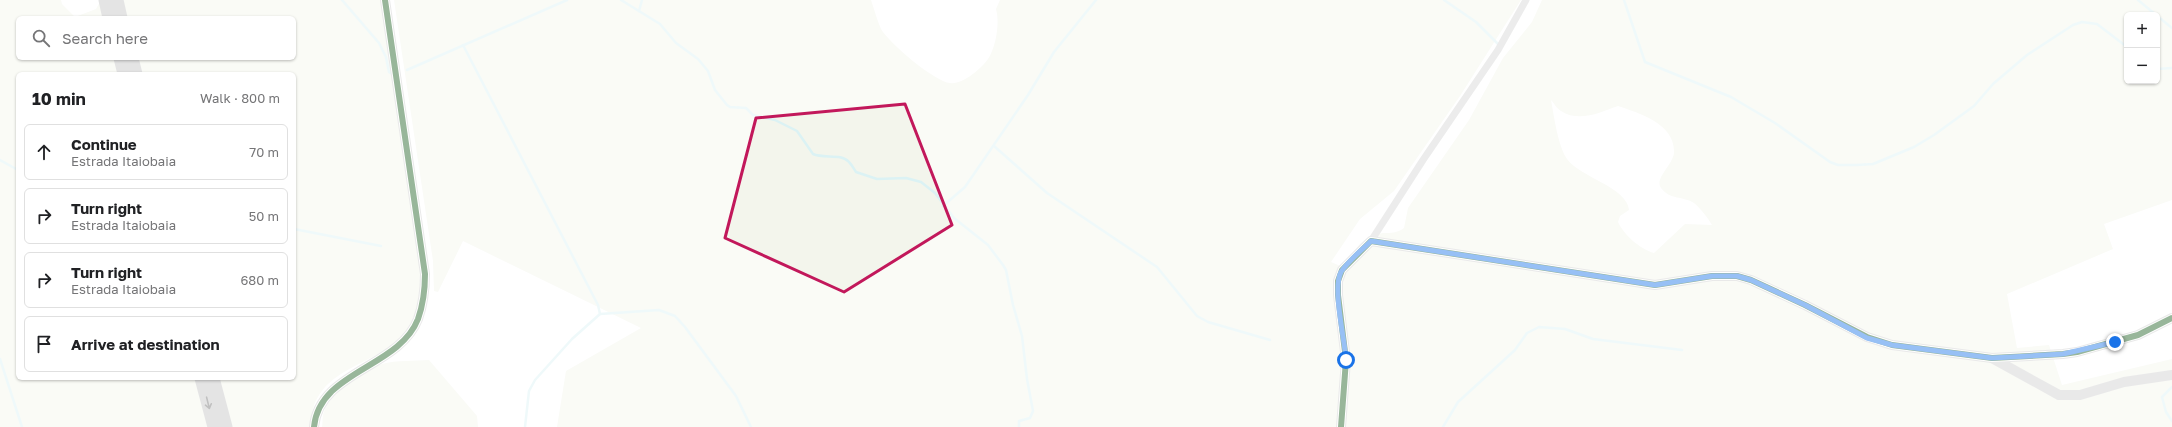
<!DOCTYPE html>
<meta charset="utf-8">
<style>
:root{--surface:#fff;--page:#f2f2f2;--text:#202124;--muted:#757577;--line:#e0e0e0}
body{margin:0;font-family:"Golos Text",sans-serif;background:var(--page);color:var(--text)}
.controls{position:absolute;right:12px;top:12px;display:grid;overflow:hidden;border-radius:6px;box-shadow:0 1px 3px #0004}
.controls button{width:36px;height:36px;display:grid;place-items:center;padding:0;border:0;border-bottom:1px solid var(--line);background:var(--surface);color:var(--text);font:20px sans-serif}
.stop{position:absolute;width:12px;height:12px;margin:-9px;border:3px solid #1a73e8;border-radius:50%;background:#fff}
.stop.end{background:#1a73e8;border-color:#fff;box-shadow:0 1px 4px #0008}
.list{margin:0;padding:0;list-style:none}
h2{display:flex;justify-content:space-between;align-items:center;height:52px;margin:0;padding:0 16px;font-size:17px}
h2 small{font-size:13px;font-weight:400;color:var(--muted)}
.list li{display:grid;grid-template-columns:26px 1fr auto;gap:12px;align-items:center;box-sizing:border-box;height:56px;margin:0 8px 8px;padding:0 8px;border:1px solid var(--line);border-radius:6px}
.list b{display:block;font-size:15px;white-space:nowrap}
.list p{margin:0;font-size:13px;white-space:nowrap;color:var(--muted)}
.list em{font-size:13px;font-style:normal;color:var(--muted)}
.icon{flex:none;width:22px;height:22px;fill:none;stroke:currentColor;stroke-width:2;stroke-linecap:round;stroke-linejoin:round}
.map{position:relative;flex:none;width:2172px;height:427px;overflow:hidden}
.search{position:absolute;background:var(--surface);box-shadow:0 1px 3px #0004;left:16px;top:16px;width:280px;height:44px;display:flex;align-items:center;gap:10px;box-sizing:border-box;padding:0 14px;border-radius:6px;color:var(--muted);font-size:15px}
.panel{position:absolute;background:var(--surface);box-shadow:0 1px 3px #0004;left:16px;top:72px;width:280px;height:308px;border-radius:6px}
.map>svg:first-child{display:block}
</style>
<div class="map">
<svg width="2172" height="427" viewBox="0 0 2172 427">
<rect width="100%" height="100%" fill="#fff"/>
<g fill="#f3f5ec" fill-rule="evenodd">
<path d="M0 0H61L62 4 75 17 96 9 101 0H383L423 288C418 305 414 322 402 336 377 364 325 367 313 409 311 414 312 421 311 427H0ZM18 18H294V58H18ZM18 74H294V378H18Z"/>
<path d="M394 0H871C874 9 877 20 881 29 889 43 935 82 950 83 962 85 981 69 988 59 996 47 1000 23 996 9L1000 0H1521L1460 96 1394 191 1360 219 1331 262 1345 268C1353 250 1362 236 1383 233 1391 233 1397 233 1404 228L1408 208 1469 120 1503 58 1532 22 1542 0H2172V200L2104 224 2113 249 2007 294 2017 348 2049 345 2062 385 2172 359V427H557L566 371 641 328 463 241 438 292 434 291 433 261ZM2127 15H2157V81H2127ZM1551 100C1554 103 1557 109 1561 111 1579 123 1601 112 1618 106 1639 113 1675 124 1674 152 1674 164 1654 178 1661 188 1670 200 1683 196 1694 203 1700 208 1708 218 1712 225L1685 224 1654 253C1640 249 1624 235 1618 222L1620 216 1629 210C1627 187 1581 178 1567 159 1558 146 1554 116 1551 100Z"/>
<path d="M429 360 477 416 478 427H322C323 422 322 416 324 412 330 393 364 369 382 364 397 360 414 361 429 360Z"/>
</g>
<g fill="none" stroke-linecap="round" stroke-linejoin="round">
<g stroke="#dbf2f4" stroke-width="2.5">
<path d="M342 0 379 43 386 57 389 72 392 74"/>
<path d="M621 0 660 24 676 43 698 59 708 71 715 90 727 105 730 107 746 108 753 115 775 120 797 131 813 154C824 159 841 153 849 162 852 165 854 169 856 172L877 179 906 178 921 182 935 193 954 218 988 245 1003 265 1006 270 1013 305 1022 336 1027 379 1033 411 1030 418 1019 421V427"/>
<path d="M1444 0 1476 22 1499 45"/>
<path d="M1624 0 1645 62 1731 97 1775 123 1830 162 1838 165H1857L1873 164 1914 147 1934 135 1974 106 1993 84 2027 55 2073 25 2082 22 2097 24 2127 47"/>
<path d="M2138 0 2172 28"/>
<path d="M639 11 642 0"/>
<path d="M463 45 598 305 600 314"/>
<path d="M2157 69 2172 68"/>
<path d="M407 70 567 0"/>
<path d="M994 146 1047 193 1157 267 1197 316 1208 322 1270 340"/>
<path d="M0 160 18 170"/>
<path d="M943 206 965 187 1028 95 1054 52 1096 0"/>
<path d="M294 229 381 246"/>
<path d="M0 359 22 427"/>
<path d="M2172 387 2162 397 2166 412 2172 421"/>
<path d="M525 427 529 391 535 380 572 339 600 314 659 310 675 316 685 327 736 396 751 427"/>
<path d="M1443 427 1458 402 1515 350 1527 333 1539 327 1565 329 1593 339 1682 350"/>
</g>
<path stroke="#d6d6d6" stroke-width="7" d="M1371 241 1423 160 1498 50 1526 0"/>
<g stroke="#cfcfcf" stroke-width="10">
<path d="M1992 358 2059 395H2080L2124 382 2172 375"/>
<path d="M314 427C319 371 399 368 418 319 423 305 425 289 425 274L385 0"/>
<path d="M1341 427 1346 360 1338 295V281L1342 270 1371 241 1655 285 1712 276H1737L1751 280 1805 305 1867 337 1892 345 1992 358 2063 354 2077 352 2138 335 2172 318"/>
</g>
<g stroke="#c4c4c4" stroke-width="13">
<path d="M105 0 109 18"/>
<path d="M117 0 121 18"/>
<path d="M120 58 124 74"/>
<path d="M132 58 136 74"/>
<path d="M201 378 214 427"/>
<path d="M213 378 226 427"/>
</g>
<g stroke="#fff" stroke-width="8">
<g id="cycleway">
<path d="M314 427C319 371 399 368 418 319 423 305 425 289 425 274L385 0"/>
<path d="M1341 427 1346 360 1338 295V281L1342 270 1371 241 1655 285 1712 276H1737L1751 280 1805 305 1867 337 1892 345 1992 358 2063 354 2077 352 2138 335 2172 318"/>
</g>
</g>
<use href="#cycleway" stroke="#1b5e20" stroke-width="6"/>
</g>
<defs><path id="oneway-shaft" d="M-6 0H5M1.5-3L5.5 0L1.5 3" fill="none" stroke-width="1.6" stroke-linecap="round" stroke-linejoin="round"/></defs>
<use stroke="#747474" href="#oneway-shaft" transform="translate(208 403) rotate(76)"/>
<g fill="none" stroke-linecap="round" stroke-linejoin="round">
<path stroke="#1a73e8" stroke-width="5" d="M1346 360C1345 340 1332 289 1341 272 1348 261 1362 250 1371 241L1655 285 1712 276H1737L1751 280 1805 305 1867 338 1892 345 1992 358 2063 354 2115 342"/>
</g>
<path d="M0 0H2172V427H0ZM905 104 952 225 844 292 725 238 756 118Z" fill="#fff" fill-opacity=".55" fill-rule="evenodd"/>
<path fill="none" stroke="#c2185b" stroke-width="3" stroke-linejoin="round" d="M905 104 952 225 844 292 725 238 756 118Z"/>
</svg>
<div class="controls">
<button>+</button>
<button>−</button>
</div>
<div class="stop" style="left:1346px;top:360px"></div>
<div class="stop end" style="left:2115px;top:342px"></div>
<div class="search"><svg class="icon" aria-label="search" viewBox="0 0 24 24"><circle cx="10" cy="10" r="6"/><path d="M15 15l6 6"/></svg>Search here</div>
<section class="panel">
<h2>10 min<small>Walk · 800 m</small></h2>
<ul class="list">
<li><svg class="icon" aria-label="ahead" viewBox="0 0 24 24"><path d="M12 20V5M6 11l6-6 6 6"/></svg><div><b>Continue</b><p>Estrada Itaiobaia</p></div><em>70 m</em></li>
<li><svg class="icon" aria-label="right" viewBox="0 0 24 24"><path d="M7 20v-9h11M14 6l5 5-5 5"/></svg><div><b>Turn right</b><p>Estrada Itaiobaia</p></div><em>50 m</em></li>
<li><svg class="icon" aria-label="right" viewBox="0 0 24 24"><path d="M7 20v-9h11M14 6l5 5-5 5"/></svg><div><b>Turn right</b><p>Estrada Itaiobaia</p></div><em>680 m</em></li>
<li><svg class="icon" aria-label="arrive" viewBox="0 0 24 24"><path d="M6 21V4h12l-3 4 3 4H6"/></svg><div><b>Arrive at destination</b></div></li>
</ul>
</section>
</div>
